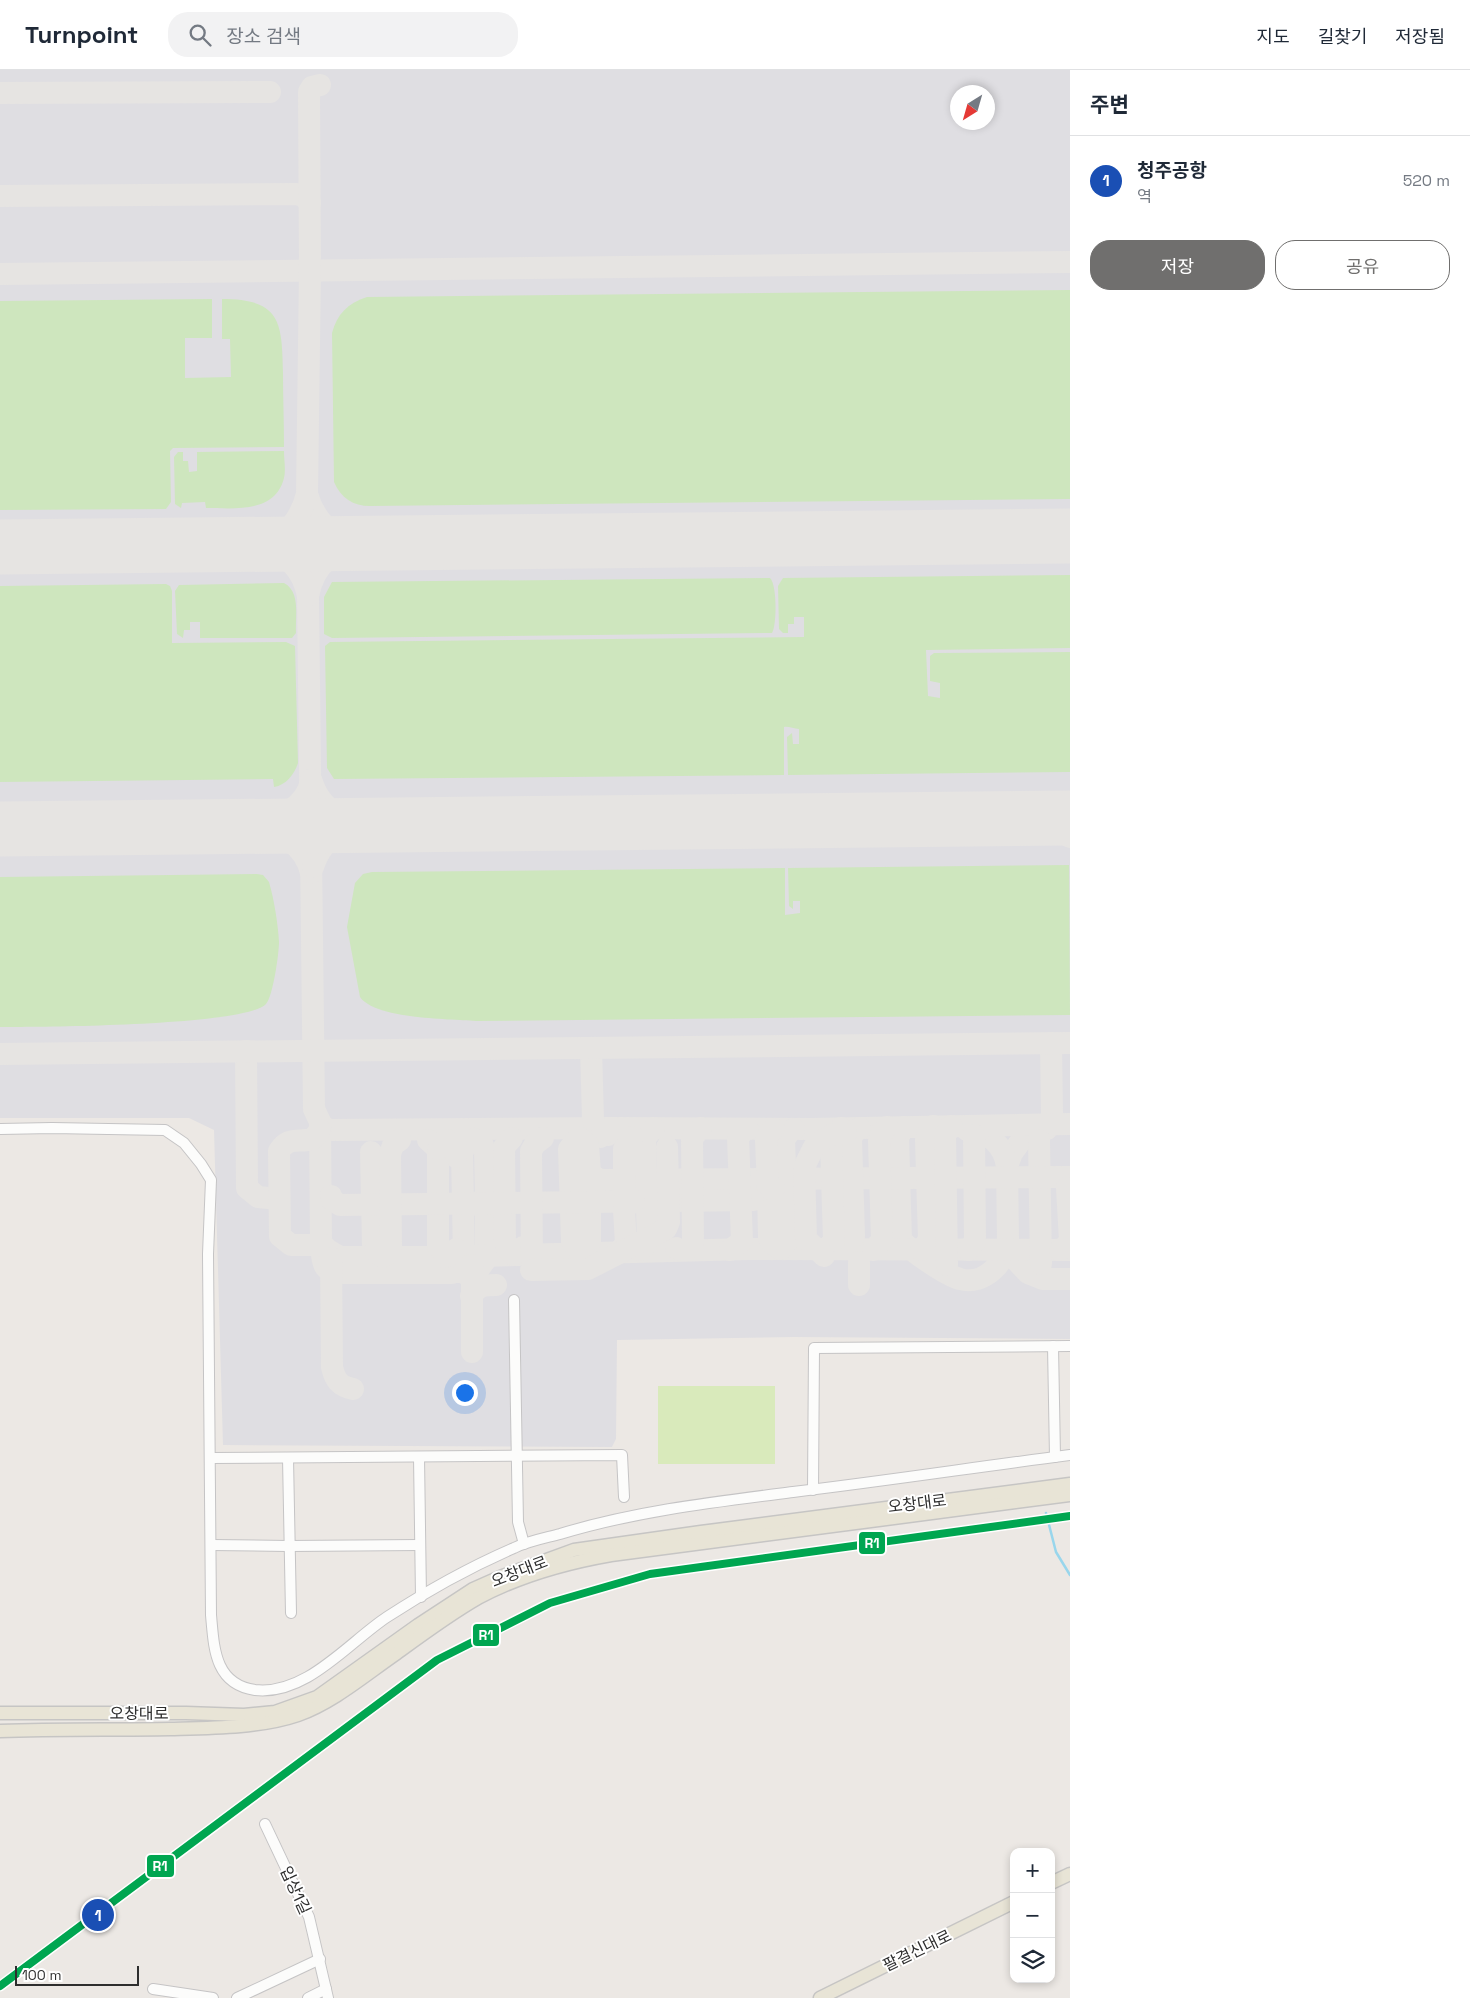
<!DOCTYPE html>
<html lang="ko">
<meta charset="utf-8">
<style>
:root{--surface:#fff;--page:#f2f2f3;--text:#1f2937;--muted:#747a83;--line:#e0e1e3;--accent:#706f6e}
body{margin:0;font-family:"Space Grotesk","Noto Sans KR",sans-serif;background:var(--page);color:var(--text)}
.controls{position:absolute;right:15px;bottom:15px;display:grid;overflow:hidden;border-radius:10px;box-shadow:0 2px 8px #0003}
.controls button{width:45px;height:45px;display:grid;place-items:center;padding:0;border:0;border-bottom:1px solid var(--line);background:var(--surface);color:var(--text);font:25px sans-serif}
.compass{position:absolute;left:950px;top:15px;width:45px;height:45px;border-radius:50%;background:var(--surface);box-shadow:0 2px 8px #0003;rotate:217deg}
.scale{position:absolute;left:15px;bottom:12px;width:124px;box-sizing:border-box;padding-left:5px;border:2px solid #2e2e2e;border-top:0;font-size:14px;line-height:18px;white-space:nowrap;color:#2e2e2e;-webkit-text-stroke:4px #fff;paint-order:stroke}
.you{position:absolute;left:464px;top:1322px;width:18px;height:18px;margin:-12px;border:4px solid #fff;border-radius:50%;background:#1a73e8;box-shadow:0 0 0 8px #1a73e833}
.badge{display:grid;place-items:center;width:32px;height:32px;border-radius:50%;background:var(--accent);color:#fff;font-size:16px;font-weight:700}
.pin{position:absolute;translate:-50% -50%;border:2px solid #fff;box-shadow:0 1px 5px #0006}
.list{margin:0;padding:0;list-style:none}
h2{display:flex;justify-content:space-between;align-items:center;height:65px;margin:0;padding:0 20px;font-size:21px}
h2 small{font-size:16px;font-weight:400;color:var(--muted)}
.list li{display:grid;grid-template-columns:32px 1fr auto;gap:15px;align-items:center;box-sizing:border-box;height:90px;padding:0 20px;border-top:1px solid var(--line)}
.list b{display:block;font-size:19px;white-space:nowrap}
.list p{margin:0;font-size:16px;white-space:nowrap;color:var(--muted)}
.list em{font-size:16px;font-style:normal;color:var(--muted)}
.actions{display:flex;gap:10px;padding:15px 20px}
.actions a{flex:1;padding:11px 0;border:1px solid var(--accent);border-radius:20px;text-align:center;font-size:18px;color:var(--accent)}
.actions .main{background:var(--accent);color:#fff}
.icon{flex:none;width:28px;height:28px;fill:none;stroke:currentColor;stroke-width:2;stroke-linecap:round;stroke-linejoin:round}
.map{position:relative;flex:none;width:1070px;height:1928px;overflow:hidden}
header{display:flex;align-items:center;gap:30px;box-sizing:border-box;height:70px;padding:0 25px;background:var(--surface);border-bottom:1px solid var(--line)}
header strong{font-size:24px}
nav{display:flex;gap:28px;margin-inline-start:auto;font-size:18px}
.search{width:350px;height:45px;background:var(--page);display:flex;align-items:center;gap:12px;box-sizing:border-box;padding:0 18px;border-radius:20px;color:var(--muted);font-size:19px}
main{display:flex}
aside{flex:1;background:var(--surface)}
.map>svg:first-child{display:block}
</style>
<header>
<strong>Turnpoint</strong>
<div class="search"><svg class="icon" aria-label="search" viewBox="0 0 24 24"><circle cx="10" cy="10" r="6"/><path d="M15 15l6 6"/></svg>장소 검색</div>
<nav><a>지도</a><a>길찾기</a><a>저장됨</a></nav>
</header>
<main>
<div class="map">
<svg width="1070" height="1928" viewBox="0 0 1070 1928">
<rect width="100%" height="100%" fill="#ece8e4"/>
<path fill="#dfdee2" fill-rule="evenodd" d="M0 0H1070V1269L794 1267 617 1270 616 1369 612 1377 223 1375 214 1060 189 1048H0ZM958 22H988V52H958Z"/>
<g fill="#cee6be">
<path d="M1070 220V429L370 436C353 436 341 428 334 412L332 263C337 244 348 233 367 227Z"/>
<path d="M212 229V268H185V308L231 307 230 269H222V229C281 229 282 252 283 303 283 328 284 352 284 377L173 378 170 381 171 432 166 439 0 440V231Z"/>
<path d="M284 381C284 390 286 400 284 408 275 444 233 438 206 438L205 432 182 433 181 438 175 434 174 387 178 382H183V391H188L189 402 197 401V382Z"/>
<path d="M1070 505V578L926 580 928 626 940 628V613L930 611V586L934 583 1070 582V702L788 705 787 667 792 663 793 674H799V659C794 659 788 656 784 657V705L334 709 327 698 325 576 330 572 804 567V547H794V554H788V563H783L779 559 778 516 783 508Z"/>
<path d="M770 508C777 514 777 555 772 563L332 568 324 564V527L332 512Z"/>
<path d="M284 513C301 522 295 546 296 563L292 568H200V552H190V560H184L183 568 177 564 175 521 179 515Z"/>
<path d="M166 514 170 516 172 521V573L286 572 295 576 298 693C294 705 286 715 274 717L273 709 0 712V516Z"/>
<path d="M1069 795 1070 945 476 951C450 949 375 949 360 927L347 857 355 813 363 804 372 802 785 798V845L800 843V831H793V839L789 836 788 798Z"/>
<path d="M257 804 263 805 269 812C274 829 278 854 279 872 279 883 273 926 266 934 246 956 39 957 0 957V807Z"/>
</g>
<rect fill="#d9eabb" x="658" y="1316" width="117" height="78"/>
<g fill="none" stroke-linecap="round" stroke-linejoin="round">
<path stroke="#99d6ec" stroke-width="2.5" d="M1046 1443 1056 1482 1070 1505"/>
<g stroke="#e6e4e2" stroke-width="22">
<path d="M0 23 270 22"/>
<path d="M0 126 295 124 302 125 310 133"/>
<path d="M0 204 1070 192"/>
<path d="M307 424C314 449 335 474 364 473"/>
<path d="M368 473C336 478 314 492 308 526L314 1039 322 1056 330 1060 610 1058"/>
<path d="M261 474C286 469 301 448 307 424L310 200 309 22 312 17 320 15"/>
<path d="M261 474C286 484 303 499 308 526"/>
<path d="M312 712C320 738 338 745 360 756"/>
<path d="M1038 749 1070 767"/>
<path d="M251 757C278 759 305 775 311 803"/>
<path d="M251 757C275 750 307 738 311 710"/>
<path d="M313 797C320 774 337 760 360 756"/>
<path d="M1051 973 1052 1043"/>
<path d="M591 978 593 1050 598 1058 608 1065"/>
<path d="M246 981 247 1118 258 1127 279 1129"/>
<path d="M0 984 1070 973"/>
<path d="M320 1052 321 1177C323 1193 322 1202 341 1203H452L460 1200 469 1206 471 1210 486 1189V1143L483 1138 476 1133 481 1131 486 1125 485 1080 482 1073 474 1069 465 1077 462 1083 464 1186 465 1192 470 1198"/>
<path d="M904 1057 898 1067 901 1170C911 1181 945 1205 960 1209 984 1216 1007 1192 1008 1170"/>
<path d="M1047 1059 1034 1062 1023 1068 1012 1083 1007 1096 1008 1170 1013 1187 1028 1203 1043 1209H1070"/>
<path d="M320 1060 313 1069C298 1073 289 1066 279 1081L280 1166 291 1175H323L328 1180 340 1187H437L749 1179 1070 1180"/>
<path d="M967 1060C988 1060 1004 1076 1007 1096"/>
<path d="M600 1067 606 1060 610 1058 811 1059 1070 1054"/>
<path d="M512 1068 504 1077 505 1173 507 1178 514 1185 523 1177"/>
<path d="M428 1070 438 1079V1176L448 1186 456 1179"/>
<path d="M1039 1070 1041 1194"/>
<path d="M438 1079 447 1070 456 1079V1087"/>
<path d="M371 1082 373 1174"/>
<path d="M590 1103V1172L582 1183 572 1172 569 1079 579 1067 588 1075 590 1103 599 1110 1070 1107"/>
<path d="M778 1110 777 1109 768 1119 769 1168 772 1173 781 1179 788 1171 784 1070 790 1061 794 1059"/>
<path d="M774 1119H768L766 1070 767 1065 774 1059"/>
<path d="M331 1126 332 1130 340 1135 753 1130"/>
<path d="M854 1166 851 1068 856 1060 860 1058"/>
<path d="M676 1178C683 1182 689 1180 693 1174L692 1068 701 1058"/>
<path d="M375 1180 382 1187 387 1184 391 1177 390 1084 393 1075 400 1070"/>
<path d="M640 1180 645 1176 648 1172 645 1068 654 1058"/>
<path d="M730 1180 742 1171 738 1068 744 1060 748 1059"/>
<path d="M825 1180 834 1171 831 1071 841 1058"/>
<path d="M873 1180 882 1170 879 1071 881 1063 887 1057"/>
<path d="M921 1180 929 1170 926 1070 929 1061 933 1056"/>
<path d="M968 1180 975 1172 974 1065"/>
<path d="M1060 1180 1064 1178 1070 1171 1067 1118"/>
<path d="M618 1182 626 1174 624 1140 630 1133 634 1131 629 1129 625 1124 624 1110V1079L633 1067"/>
<path d="M824 1186 806 1169 804 1097 814 1077 823 1070 833 1064H846"/>
<path d="M331 1188 332 1297C335 1310 339 1316 353 1319"/>
<path d="M947 1195 945 1064 952 1056"/>
<path d="M539 1197 532 1189 531 1081 535 1074 543 1068"/>
<path d="M531 1200 588 1199 666 1159 669 1152 667 1077"/>
<path d="M859 1215V1192"/>
<path d="M471 1226C478 1216 483 1215 496 1215"/>
<path d="M472 1282V1195"/>
</g>
<g stroke="#e6e4e2" stroke-width="55">
<path d="M0 477 1070 466"/>
<path d="M0 759 1070 748"/>
</g>
<g stroke="#c5c4c5" stroke-width="12">
<g id="minor">
<path d="M0 1059 52 1058 165 1060 184 1073 201 1094 211 1110 208 1184 211 1545C214 1577 214 1614 255 1620 306 1626 349 1572 387 1547 427 1521 470 1497 514 1478 528 1471 545 1468 560 1464 636 1441 714 1432 793 1422 885 1411 977 1397 1070 1385"/>
<path d="M514 1230 518 1452 524 1474"/>
<path d="M1053 1276 1055 1387"/>
<path d="M419 1387 421 1527"/>
<path d="M211 1388 622 1385 624 1427"/>
<path d="M288 1388 291 1543"/>
<path d="M813 1420 814 1278 1070 1276"/>
<path d="M211 1475 288 1476 420 1475"/>
<path d="M265 1754 309 1847 328 1928"/>
<path d="M153 1919 213 1928"/>
<path d="M237 1928 320 1889"/>
<path d="M308 1928 326 1919"/>
</g>
</g>
<g stroke="#c6c5c4" stroke-width="15">
<g id="major">
<path d="M0 1643H186L244 1645 275 1642 317 1627 418 1555 473 1519 500 1507 574 1480 701 1462 1070 1414"/>
<path d="M0 1661C57 1659 113 1660 170 1659 210 1658 260 1658 298 1645 334 1632 365 1605 397 1583 423 1564 450 1544 478 1528 519 1506 565 1493 611 1485L1070 1425"/>
<path d="M1051 1813 1070 1804"/>
<path d="M820 1928 1014 1832"/>
</g>
</g>
<use href="#minor" stroke="#fcfcfb" stroke-width="10"/>
<use href="#major" stroke="#e8e4d6" stroke-width="12"/>
<g stroke="#fff" stroke-width="11">
<path id="rail-1" d="M0 1916 437 1590 550 1533 650 1504 1070 1446"/>
</g>
<use href="#rail-1" stroke="#00a651" stroke-width="8"/>
</g>
<g text-anchor="middle" stroke-width="4" stroke-linejoin="round" paint-order="stroke">
<g font-size="16" fill="#2e2e2e" stroke="#fff">
<text transform="translate(917 1433) rotate(-7)" y="6">오창대로</text>
<text transform="translate(519 1501) rotate(-21)" y="6">오창대로</text>
<text x="139" y="1649">오창대로</text>
<text transform="translate(296 1820) rotate(65)" y="6">입상1길</text>
<text transform="translate(917 1880) rotate(-26)" y="6">팔결신대로</text>
</g>
</g>
<g stroke="#fff" stroke-width="2">
<rect x="858" y="1461" width="28" height="24" rx="5" fill="#00a651"/>
<rect x="472" y="1553" width="28" height="24" rx="5" fill="#00a651"/>
<rect x="146" y="1784" width="29" height="24" rx="5" fill="#00a651"/>
</g>
<g font-size="14" text-anchor="middle" font-weight="bold" fill="#fff">
<text x="872" y="1478">R1</text>
<text x="486" y="1570">R1</text>
<text x="160" y="1801">R1</text>
</g>
</svg>
<div class="controls">
<button>+</button>
<button>−</button>
<button><svg class="icon" aria-label="layers" viewBox="0 0 24 24"><path d="M12 4l9 5-9 5-9-5zM3 14l9 5 9-5"/></svg></button>
</div>
<svg class="compass" viewBox="-18 -18 36 36"><path d="M0-13l5 13h-10z" fill="#e53935"/><path d="M0 13l5-13h-10z" fill="#747a83"/></svg>
<div class="scale">100 m</div>
<div class="you"></div>
<div class="pin badge" style="left:98px;top:1845px;background:#1a4fb4">1</div>
</div>
<aside>
<h2>주변<small></small></h2>
<ul class="list">
<li><span class="badge" style="background:#1a4fb4">1</span><div><b>청주공항</b><p>역</p></div><em>520 m</em></li>
</ul>
<div class="actions"><a class="main">저장</a><a>공유</a></div>
</aside>
</main>
